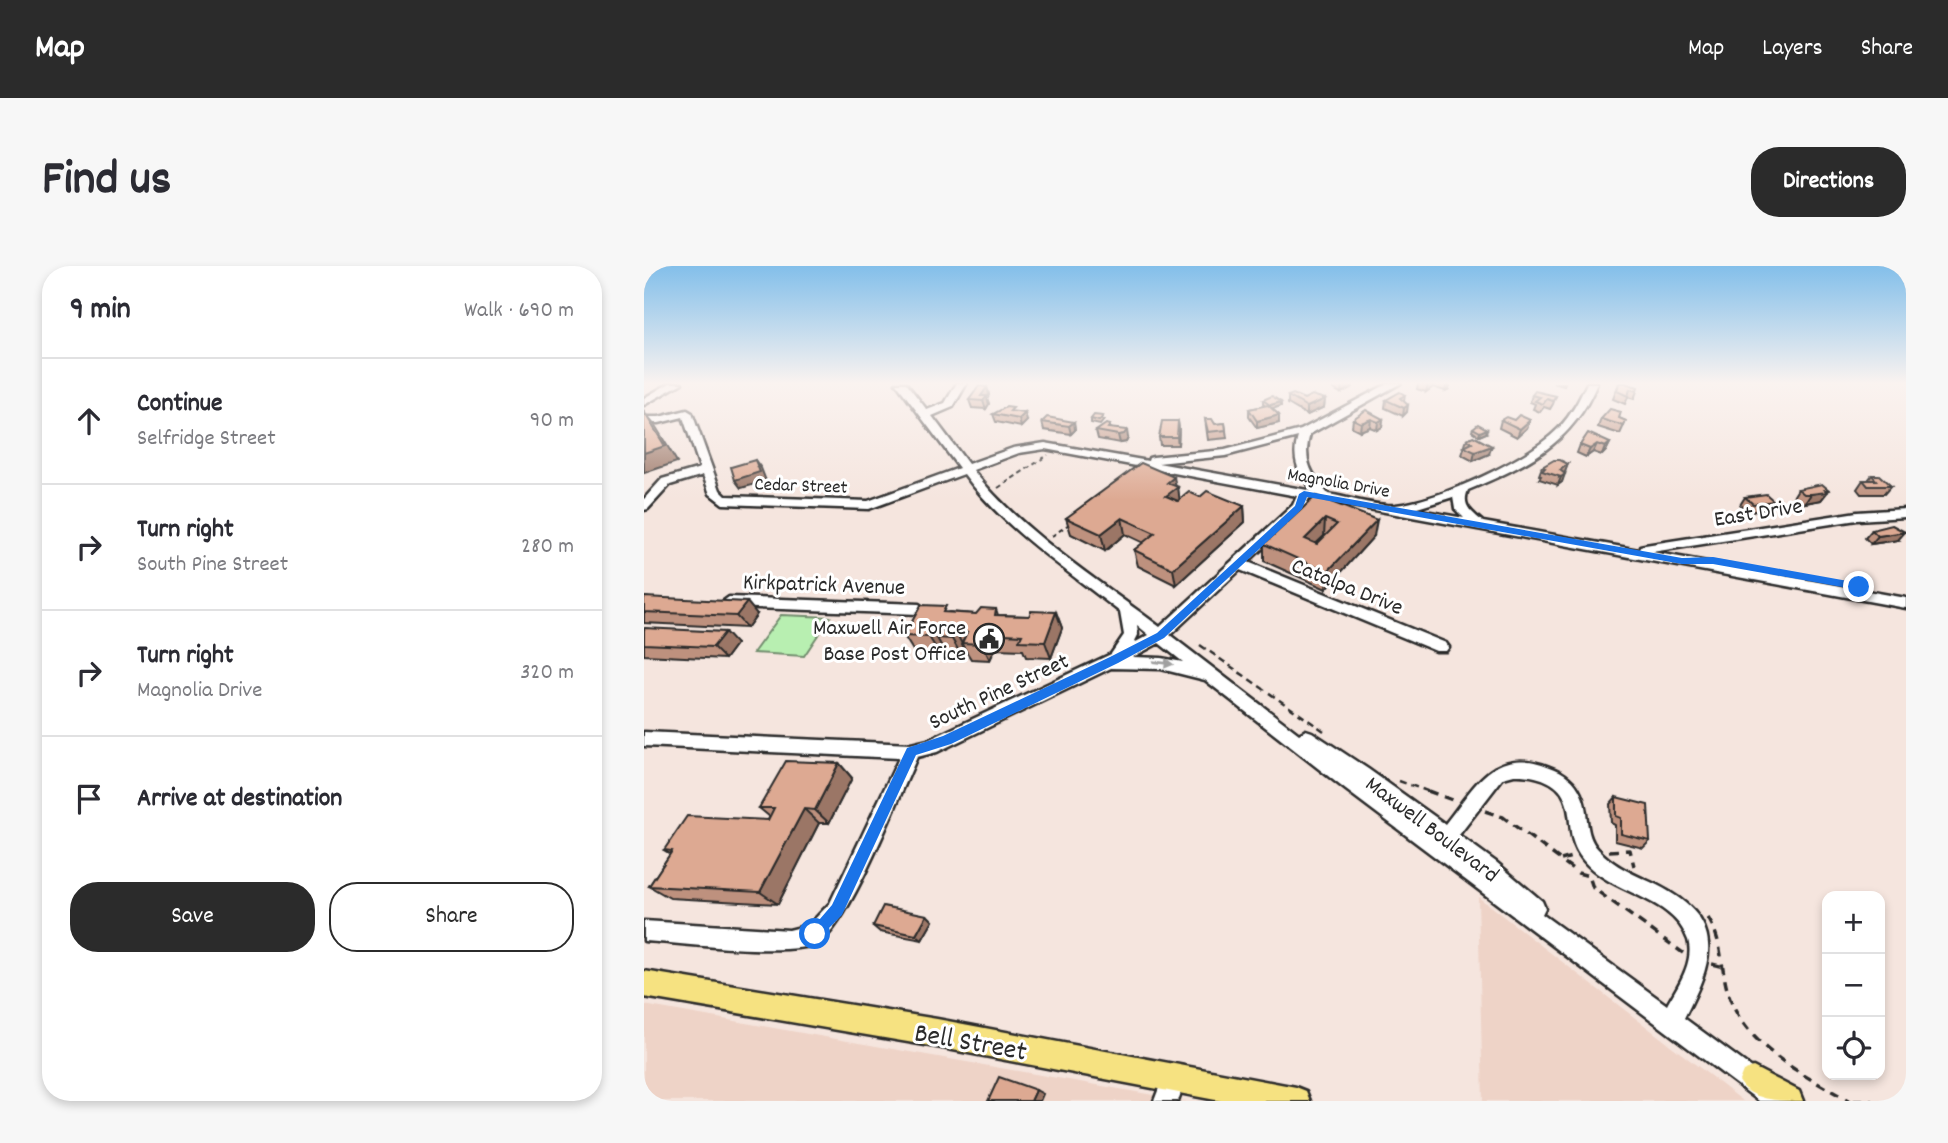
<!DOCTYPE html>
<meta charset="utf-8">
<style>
:root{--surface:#fff;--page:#f7f7f7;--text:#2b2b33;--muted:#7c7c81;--line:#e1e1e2;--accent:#2b2b2b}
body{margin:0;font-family:Dekko,sans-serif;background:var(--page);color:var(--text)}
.controls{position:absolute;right:21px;bottom:21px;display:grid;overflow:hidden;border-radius:14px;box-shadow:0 4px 10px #0003}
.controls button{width:63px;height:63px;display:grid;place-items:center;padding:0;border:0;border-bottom:2px solid var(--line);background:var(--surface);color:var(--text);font:35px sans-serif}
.stop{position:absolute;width:21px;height:21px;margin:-16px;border:5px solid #1a73e8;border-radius:50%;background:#fff}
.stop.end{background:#1a73e8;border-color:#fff;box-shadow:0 2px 7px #0008}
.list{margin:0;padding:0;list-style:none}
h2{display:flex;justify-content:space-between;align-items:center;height:91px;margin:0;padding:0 28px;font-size:30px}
h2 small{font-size:23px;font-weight:400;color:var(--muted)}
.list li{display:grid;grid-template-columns:46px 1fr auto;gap:21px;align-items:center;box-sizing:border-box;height:126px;padding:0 28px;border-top:2px solid var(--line)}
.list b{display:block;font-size:26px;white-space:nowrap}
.list p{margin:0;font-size:23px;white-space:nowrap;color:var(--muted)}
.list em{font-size:23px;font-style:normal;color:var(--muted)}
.actions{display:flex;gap:14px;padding:21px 28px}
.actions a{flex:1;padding:16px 0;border:2px solid var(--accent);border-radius:28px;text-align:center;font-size:24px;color:var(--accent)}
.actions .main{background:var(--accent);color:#fff}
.icon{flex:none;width:38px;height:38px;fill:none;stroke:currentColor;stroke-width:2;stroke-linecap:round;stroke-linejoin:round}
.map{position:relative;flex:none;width:1262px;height:835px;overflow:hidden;border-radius:28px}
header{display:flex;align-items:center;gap:42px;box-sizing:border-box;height:98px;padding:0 35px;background:var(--accent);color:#fff}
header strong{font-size:33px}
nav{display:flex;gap:38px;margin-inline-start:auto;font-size:24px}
.intro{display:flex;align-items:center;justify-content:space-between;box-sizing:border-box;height:168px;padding:0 42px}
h1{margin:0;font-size:49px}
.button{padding:18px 32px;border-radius:28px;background:var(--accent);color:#fff;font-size:24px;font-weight:700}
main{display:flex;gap:42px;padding:0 42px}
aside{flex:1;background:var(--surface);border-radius:28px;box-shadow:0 4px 10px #0003}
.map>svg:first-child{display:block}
</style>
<header>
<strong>Map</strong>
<nav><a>Map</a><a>Layers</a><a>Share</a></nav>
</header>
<div class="intro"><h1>Find us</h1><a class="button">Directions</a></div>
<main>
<aside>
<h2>9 min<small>Walk · 690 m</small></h2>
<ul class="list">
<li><svg class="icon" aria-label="ahead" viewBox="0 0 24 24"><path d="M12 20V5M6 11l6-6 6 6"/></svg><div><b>Continue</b><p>Selfridge Street</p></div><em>90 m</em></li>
<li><svg class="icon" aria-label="right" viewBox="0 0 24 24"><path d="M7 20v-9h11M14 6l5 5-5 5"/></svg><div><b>Turn right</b><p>South Pine Street</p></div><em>280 m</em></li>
<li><svg class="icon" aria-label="right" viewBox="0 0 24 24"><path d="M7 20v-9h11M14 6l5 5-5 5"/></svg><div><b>Turn right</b><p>Magnolia Drive</p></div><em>320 m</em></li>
<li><svg class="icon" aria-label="arrive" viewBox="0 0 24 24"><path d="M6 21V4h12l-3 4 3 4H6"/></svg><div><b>Arrive at destination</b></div></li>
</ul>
<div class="actions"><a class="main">Save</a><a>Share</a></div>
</aside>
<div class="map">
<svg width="1262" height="835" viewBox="0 0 1262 835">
<rect width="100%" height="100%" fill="#f5e5de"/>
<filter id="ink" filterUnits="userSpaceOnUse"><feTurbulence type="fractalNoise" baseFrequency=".0143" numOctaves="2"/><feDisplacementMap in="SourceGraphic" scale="14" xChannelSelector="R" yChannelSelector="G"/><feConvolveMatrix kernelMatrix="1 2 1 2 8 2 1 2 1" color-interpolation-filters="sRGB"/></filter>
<g filter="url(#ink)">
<g fill="#eed3c7">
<path d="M834 631 1099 835H839Z"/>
<path d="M0 739 543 835H0Z"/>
</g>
<path fill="#b8efb1" stroke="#728d6e" stroke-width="2" d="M137 349 186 351 160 390 109 387Z"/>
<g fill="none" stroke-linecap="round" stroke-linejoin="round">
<g stroke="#2b2b2b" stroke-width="5">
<g id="minor">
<path d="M26 117H38L0 139V132Z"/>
<path d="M252 117H262L283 144 301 137 313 117H323L309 141 288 150 324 198 369 182 401 177 504 195 505 192 509 191 581 184 657 164 745 117H757L666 168C658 194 667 208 684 228 703 231 734 241 752 239 796 234 884 194 915 162 928 148 935 134 943 117H953C929 178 881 200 824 224 817 240 828 246 839 256L995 284 996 280 1001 279 1213 246 1262 243V251L1213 254 1008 286 1262 332V342L665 232 659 244 604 296 802 377 805 381 802 385H792L596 304 526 369 655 468 662 464 668 466 724 503 801 558C831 521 849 478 906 501 920 506 931 514 937 528 946 546 939 567 954 583 970 601 992 609 1013 619 1082 654 1071 693 1040 752L1142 827 1146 835H1115L702 524 561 414 517 403 467 402 293 486 273 491C256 528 205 659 176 676 150 692 36 677 0 675V655L145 664 165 659 186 637 255 492 0 480V466L267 478 284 474 467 388 480 369 476 346C422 303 361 264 320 208L225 243 79 238 66 228 59 209 26 219 4 243 0 244V233L18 213 56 202 39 151 15 157H0V151H15L43 144 48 147 76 224 82 230 224 235 315 202ZM654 171C647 194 655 208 669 225L514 197 581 190ZM401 183 653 230 649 239 516 361C455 315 375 264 329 204L375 187ZM809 231 811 243 820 252 770 243ZM493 359 505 369 490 377 494 369ZM515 377 539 396 517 392 489 391ZM870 509C888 508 914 514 921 533 930 554 921 571 939 594 966 628 1029 630 1044 674 1051 696 1033 721 1023 739L898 648 901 642 898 635 852 596 815 569 859 512Z"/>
<path d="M85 331 275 338 282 343 275 348 85 341 78 336Z"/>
<path d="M530 800 538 804 542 812 534 835H510L522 804Z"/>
</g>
</g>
<g stroke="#2b2b2b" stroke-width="5">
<g id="major">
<path d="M0 705 293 753 652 821 662 825 666 835H577L293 781 0 731Z"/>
<path d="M1109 801 1155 825 1159 835C1136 835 1106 835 1095 815L1099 805Z"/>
</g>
</g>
<g stroke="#2b2b2b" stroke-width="2" stroke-dasharray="5 3.5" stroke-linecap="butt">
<path d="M354 222 404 189"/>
<path d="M408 270 425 258"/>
</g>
<g stroke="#2b2b2b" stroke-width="2.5" stroke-dasharray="7 5" stroke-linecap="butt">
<path d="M556 379 680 465"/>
<path d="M755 515 789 527"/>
</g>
<g stroke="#2b2b2b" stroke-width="3.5" stroke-dasharray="9 7" stroke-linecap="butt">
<path d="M784 525 811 535"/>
<path d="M841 545 859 551 934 607 945 610 949 622 1039 687"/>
<path d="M965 585 986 584 990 600"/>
<path d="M917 594 931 590"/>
<path d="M1064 652C1080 677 1076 703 1085 730 1102 781 1162 811 1206 835"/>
<path d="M1068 698 1080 701"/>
<path d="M1210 835H1229"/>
</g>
<use href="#minor" fill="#fff" fill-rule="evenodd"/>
<use href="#major" fill="#f6e281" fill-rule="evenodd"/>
</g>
<g fill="#be917e" stroke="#2b2b2b" stroke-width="2" fill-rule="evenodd">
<path d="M689 117H709L708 121 697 127 689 123Z"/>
<path d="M774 117H806L805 123 801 125 789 121 782 126 773 123Z"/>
<path d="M909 117H921L920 120Z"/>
<path d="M975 117 993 125 990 133 984 131 981 138 969 133Z"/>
<path d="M343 121 345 129 343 132 345 138 342 143 328 142 325 134Z"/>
<path d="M761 129 760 135 763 146 759 150 741 142 742 134Z"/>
<path d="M888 129 912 130 909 138 906 143 900 141 896 146 889 143 891 138 886 136Z"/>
<path d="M644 130 660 133H681L680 141 663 149 644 138Z"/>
<path d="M619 134 637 136V140L628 143 635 149V157L613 162 605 151V143L621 140 619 138Z"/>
<path d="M370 146 383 155 377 161 352 156 349 148Z"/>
<path d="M975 152 982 155 976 168 954 161 957 153Z"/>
<path d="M447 153 460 154 456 159 447 157Z"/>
<path d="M561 153 571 158 581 157 583 172 564 174Z"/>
<path d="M709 153H739L738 161 733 164 726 161 716 165 708 161Z"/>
<path d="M857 154H886L883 162 873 171 855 162Z"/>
<path d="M534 155 535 163 534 179H516L515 171Z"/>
<path d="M398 156H430L431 164 427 168 400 164Z"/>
<path d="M467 162 484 172 482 176 476 177 454 173 452 165Z"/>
<path d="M829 162 842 167 835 170 828 165Z"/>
<path d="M823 173 845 188 829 195 818 189Z"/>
<path d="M966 177 962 185 958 189 949 186 942 191 933 187 936 179Z"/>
<path d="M924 198 920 207 918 216 914 219 895 213 897 210 895 209 898 201Z"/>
<path d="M1228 209 1247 220 1240 228H1217L1213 223 1219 214H1224Z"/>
<path d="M532 220 534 221 535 234 556 231 600 240 601 256 532 319 494 300 490 284 500 277 481 268 461 285 427 268 422 252Z"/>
<path d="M1154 223 1185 224 1177 234 1161 237 1154 236 1149 231Z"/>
<path d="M672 230 730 270 682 323 620 295V278ZM680 270H681L673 278H672Z"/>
<path d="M1101 231 1130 235 1125 243 1104 246 1096 239Z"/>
<path d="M1228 264 1254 274 1227 278 1221 272Z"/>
<path d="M0 331 113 348 103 362 0 357Z"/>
<path d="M352 343 354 349 385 350 412 346 418 362 407 392 382 391 379 384 351 383 346 394 327 393 320 382 317 389 303 388 299 381H298L295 387 270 386 260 370 305 346 332 348Z"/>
<path d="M0 362 92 378 81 393 0 389Z"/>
<path d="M195 497 208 512 185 557H175L134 638 26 632 5 620 26 588 20 584 124 554 126 551 115 542Z"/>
<path d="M972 531 1006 575 999 582 971 575V559L967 557 966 538Z"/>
<path d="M283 649 289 655 278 674 236 666 229 660Z"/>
</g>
<g fill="#9b7666" stroke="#2b2b2b" stroke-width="2">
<path d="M701 117H709L708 121 697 127 698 119Z"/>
<path d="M786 117H790L789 121 782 126 784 118Z"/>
<path d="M803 117H806L805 123 801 125Z"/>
<path d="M343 121 345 129 343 132 345 138 342 143 337 130Z"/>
<path d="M681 133 680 141 663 149V141Z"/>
<path d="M637 136V140L626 143V139Z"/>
<path d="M764 139 763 146 759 150 760 142Z"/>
<path d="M0 146 12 161 33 196 0 207Z"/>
<path d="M381 147 383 155 377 161 375 153Z"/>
<path d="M635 149V157L613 162V155Z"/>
<path d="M727 153 726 161 716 165 717 157Z"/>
<path d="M739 153 738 161 733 164 734 156Z"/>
<path d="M886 154 883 162 873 171 876 163Z"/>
<path d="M534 155 535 163 534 179 533 171Z"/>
<path d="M430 156 431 164 427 168 425 160Z"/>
<path d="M843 163 842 167 835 170 836 166Z"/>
<path d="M483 164 484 172 482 176 476 177 474 169Z"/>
<path d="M966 177 962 185 958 189 961 181Z"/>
<path d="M953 178 949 186 942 191 946 183Z"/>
<path d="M848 180 845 188 829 195 831 186Z"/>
<path d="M111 194 117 202 122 215 97 222 91 214Z"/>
<path d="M924 198 921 206 915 211 916 204Z"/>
<path d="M921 208 918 216 914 219 917 211Z"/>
<path d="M530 211 532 222 534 221 536 237 522 230 523 217Z"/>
<path d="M1181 224H1185L1177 234 1161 237 1167 228Z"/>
<path d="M600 240 601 256 532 319 529 303Z"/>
<path d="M478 252 481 268 461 285 457 268Z"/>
<path d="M681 253 680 270 660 289 661 273Z"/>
<path d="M733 254 730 270 682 323 683 306Z"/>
<path d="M1261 266 1254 274 1227 278 1234 270Z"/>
<path d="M103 336 113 348 103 362 92 350Z"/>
<path d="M412 346 418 362 407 392 401 376Z"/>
<path d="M289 365 298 381 295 387 285 371Z"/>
<path d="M81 366 92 378 81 393 69 381Z"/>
<path d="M312 366 320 382 317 389 308 373Z"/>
<path d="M343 367 351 383 346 394 338 378Z"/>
<path d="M195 497 208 512 185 557 171 544Z"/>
<path d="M160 543 175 557 134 638 116 626Z"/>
<path d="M283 649 289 655 278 674 272 669Z"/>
<path d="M392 824 399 828 396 835H387Z"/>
</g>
<g fill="#dda992" stroke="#2b2b2b" stroke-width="2" fill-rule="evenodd">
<path d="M975 117H981L994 121 993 125 986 123 984 130 973 125Z"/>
<path d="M335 120 343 121 337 130H343L339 135 325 134Z"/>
<path d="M891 125 912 130 909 135 903 133 899 138 891 135 896 131 888 129Z"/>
<path d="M756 126 761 129 756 132 764 139 760 142 742 134Z"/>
<path d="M649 128 660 133 668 129 681 133 663 141 644 130Z"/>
<path d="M628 130 637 136 626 139 619 134Z"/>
<path d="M624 139 635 149 613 155 605 143Z"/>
<path d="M362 141 369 142 366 145 381 147 375 153 349 148Z"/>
<path d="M966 143 977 146 975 152 982 155 980 160 957 153Z"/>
<path d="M722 144 739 153 734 156 727 153 717 157 709 153Z"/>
<path d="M0 146 21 180 0 187Z"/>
<path d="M450 149 459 150 455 155 447 153Z"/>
<path d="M875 149 886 154 876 163 857 154 862 151 870 154Z"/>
<path d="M403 151 430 156 425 160 398 156Z"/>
<path d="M561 153H568L571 158 581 157 582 164 564 166Z"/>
<path d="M518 155H534L533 171H515Z"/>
<path d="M462 158 466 159 464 162 483 164 480 168 474 169 452 165Z"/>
<path d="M834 158 843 163 836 166 829 162Z"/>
<path d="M944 167 966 177 961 181 953 178 946 183 936 179Z"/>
<path d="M829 170 848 180 831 186 820 181 828 177 823 173Z"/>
<path d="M111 194 116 206 91 214 87 201Z"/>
<path d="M910 194H916L924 198 916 204 921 208 917 211 898 205 901 202 898 201Z"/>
<path d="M497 197 530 211 523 217 534 221 522 230 534 235 545 226 556 231 563 225 600 240 529 303 490 284 511 267 478 252 457 268 422 252Z"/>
<path d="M1228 209H1235L1247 220H1224L1219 214H1232Z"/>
<path d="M1178 218 1185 224H1181L1183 226 1167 228H1160L1154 223Z"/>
<path d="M1122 228 1130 235 1109 238 1101 231Z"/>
<path d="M672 230 733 254 683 306 620 278ZM681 253 693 258 673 278 661 273Z"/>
<path d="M1248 259 1261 266 1234 270 1228 264Z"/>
<path d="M0 331 103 336 92 350 0 346Z"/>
<path d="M277 339 302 340 299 346 332 348 337 342 352 343 351 349 385 350 387 345 412 346 401 376 375 375 378 369 343 367 338 378 318 377 323 366H312L308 373 294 372 298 365H289L285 371 260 370Z"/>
<path d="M0 362 81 366 69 381 0 378Z"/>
<path d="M142 495 195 497 171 544 160 543 116 626 5 620 28 585 20 584 43 550 124 554 130 542H115Z"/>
<path d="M972 531 1004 539 1006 575 977 568V552L972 550Z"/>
<path d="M239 640 283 649 272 669 229 660Z"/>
<path d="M355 811 392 824 387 835H344Z"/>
</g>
<defs><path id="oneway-solid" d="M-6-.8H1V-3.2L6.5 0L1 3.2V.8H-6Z" transform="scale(1.75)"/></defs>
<use fill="#a0a0a0" href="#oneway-solid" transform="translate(519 397) rotate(7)"/>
</g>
<linearGradient id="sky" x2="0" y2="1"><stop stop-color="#83bfea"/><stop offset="0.5" stop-color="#faf3f0"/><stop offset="1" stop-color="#faf3f0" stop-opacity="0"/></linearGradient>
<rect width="1262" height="234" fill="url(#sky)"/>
<path fill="#1a73e8" d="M660 225 1038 292 1069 291 1215 317 1220 321 1215 324 1069 298H1038L663 231 658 243 520 372 474 397 307 478 272 489 198 649 171 676 166 673 163 668 188 639 263 482 299 470 466 391 513 367 651 240 655 228Z"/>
<defs>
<g id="civic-ring" transform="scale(1.575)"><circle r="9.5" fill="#fff" stroke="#2b2b2b" stroke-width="1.5"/><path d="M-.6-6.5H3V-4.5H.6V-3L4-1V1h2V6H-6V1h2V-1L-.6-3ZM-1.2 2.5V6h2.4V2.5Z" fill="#2b2b2b"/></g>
</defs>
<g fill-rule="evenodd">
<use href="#civic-ring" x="345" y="373"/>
</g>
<g text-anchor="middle" stroke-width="6" stroke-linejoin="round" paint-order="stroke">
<g font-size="19" fill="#2b2b2b" stroke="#fff">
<text transform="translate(695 215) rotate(10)" y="7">Magnolia Drive</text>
<text transform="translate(157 218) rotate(2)" y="7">Cedar Street</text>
</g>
<g font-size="23" fill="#2b2b2b" stroke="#fff">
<text transform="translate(1114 245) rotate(-9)" y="8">East Drive</text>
<text transform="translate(180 317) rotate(2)" y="8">Kirkpatrick Avenue</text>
<text transform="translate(704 319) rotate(22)" y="8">Catalpa Drive</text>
<text transform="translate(354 424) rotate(-25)" y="8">South Pine Street</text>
<text transform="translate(789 562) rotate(37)" y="8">Maxwell Boulevard</text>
</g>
<g font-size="23" fill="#2b2b2b" stroke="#fff" text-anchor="end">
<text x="322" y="368">Maxwell Air Force<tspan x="322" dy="26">Base Post Office</tspan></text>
</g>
<g font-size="28" fill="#2b2b2b" stroke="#fff">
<text transform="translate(327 774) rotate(10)" y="10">Bell Street</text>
</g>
</g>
</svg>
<div class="controls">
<button>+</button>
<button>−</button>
<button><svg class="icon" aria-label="locate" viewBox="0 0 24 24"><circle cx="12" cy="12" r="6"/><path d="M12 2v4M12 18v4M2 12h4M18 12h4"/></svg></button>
</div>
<div class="stop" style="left:171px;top:668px"></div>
<div class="stop end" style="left:1215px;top:321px"></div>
</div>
</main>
